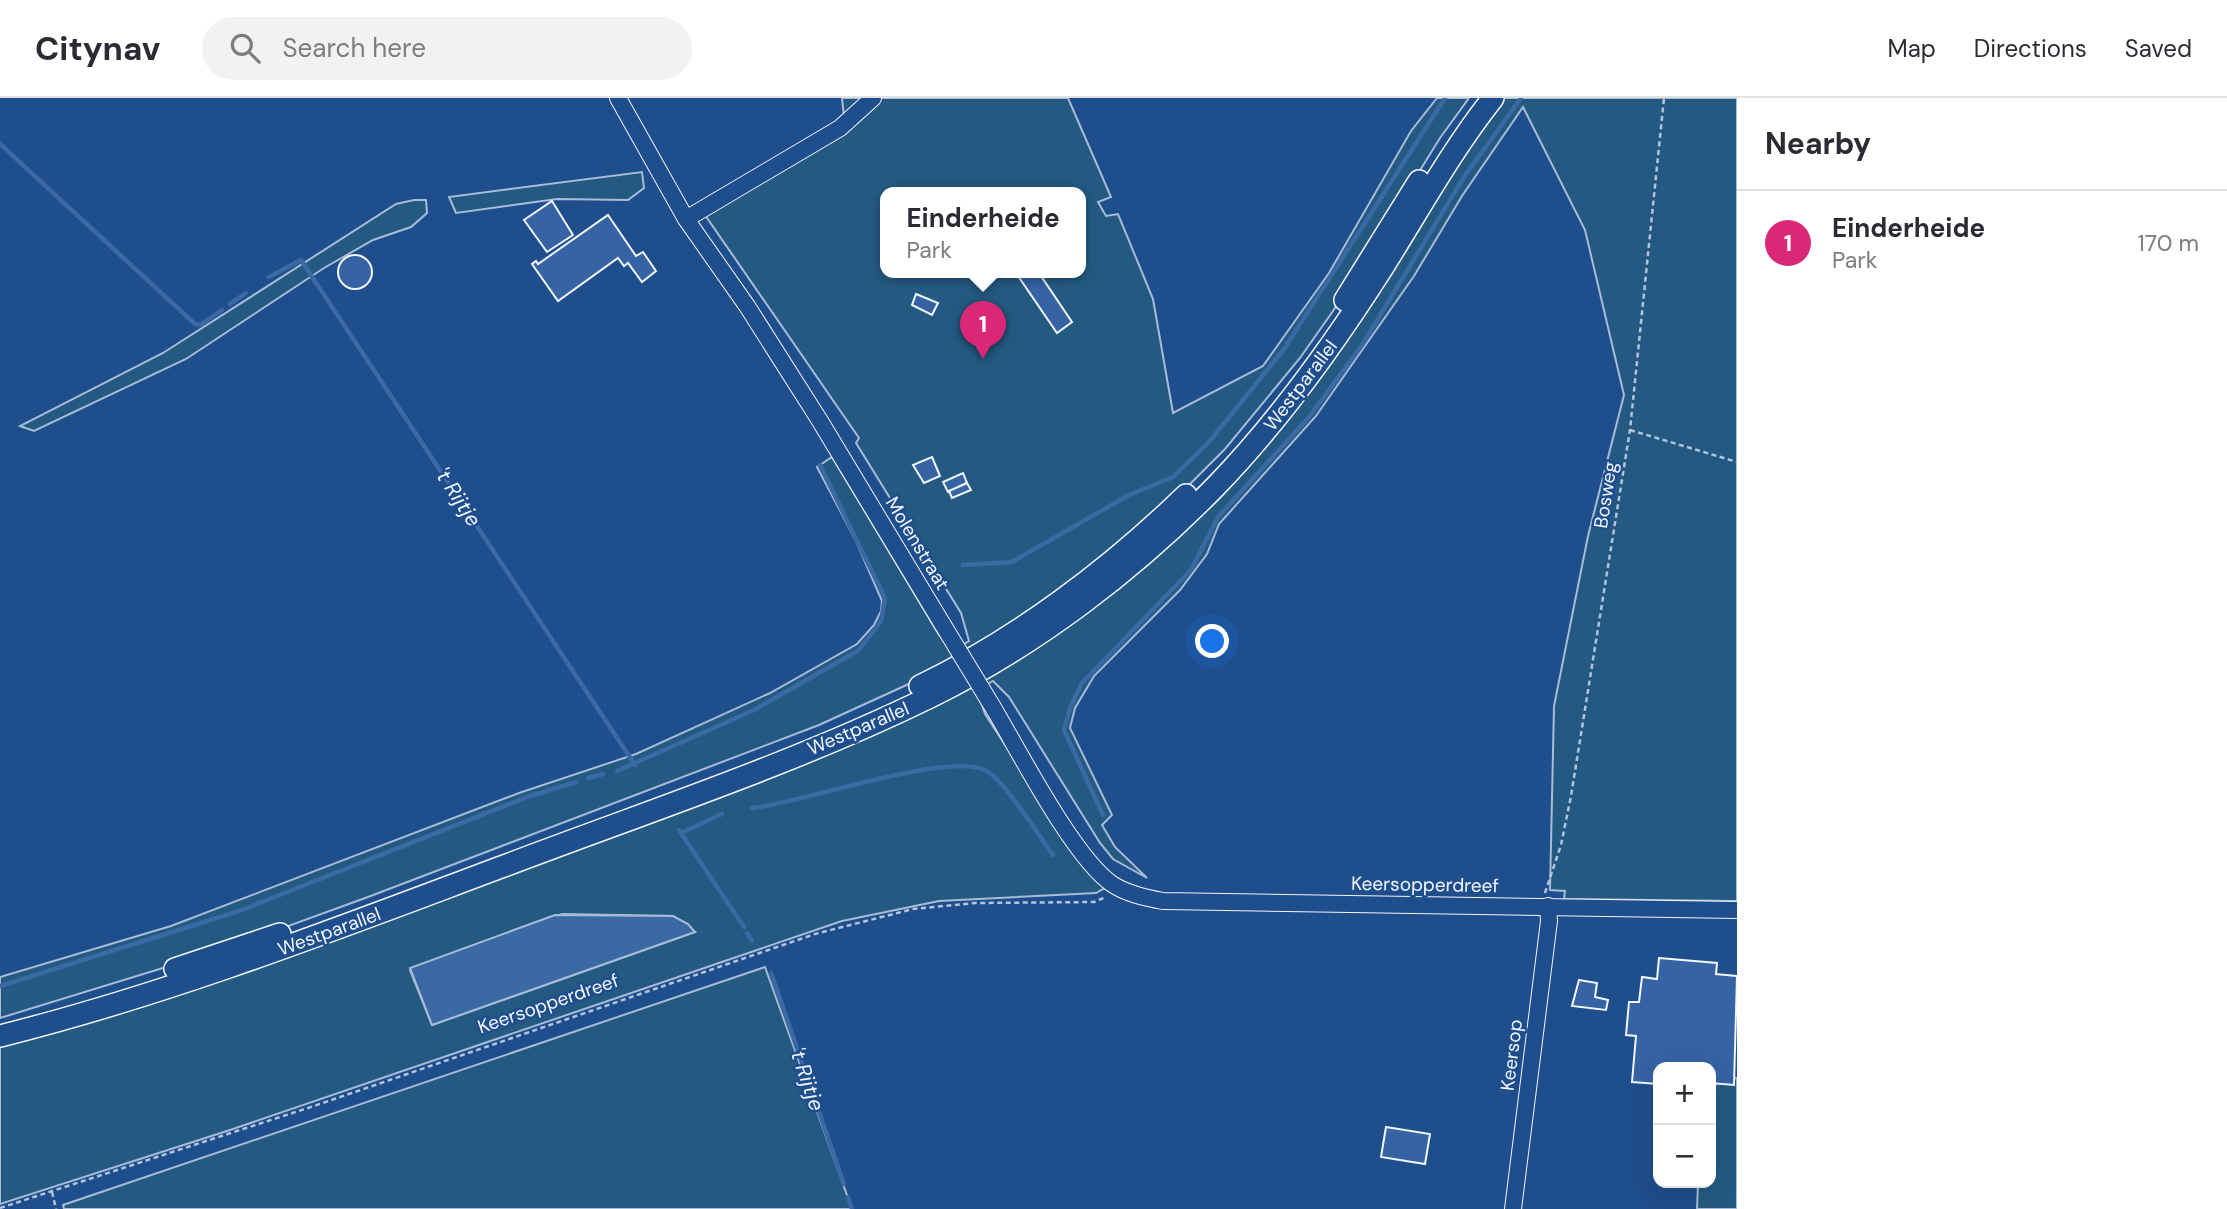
<!DOCTYPE html>
<meta charset="utf-8">
<style>
:root{--surface:#fff;--page:#f2f2f3;--text:#2b2b33;--muted:#7c7c81;--line:#e1e1e2;--accent:#db2777}
body{margin:0;font-family:"DM Sans",sans-serif;background:var(--page);color:var(--text)}
.controls{position:absolute;right:21px;bottom:21px;display:grid;overflow:hidden;border-radius:14px;box-shadow:0 7px 28px #0002}
.controls button{width:63px;height:63px;display:grid;place-items:center;padding:0;border:0;border-bottom:2px solid var(--line);background:var(--surface);color:var(--text);font:35px sans-serif}
.you{position:absolute;left:1213px;top:544px;width:24px;height:24px;margin:-18px;border:5px solid #fff;border-radius:50%;background:#1a73e8;box-shadow:0 0 0 10px #1a73e833}
.badge{display:grid;place-items:center;width:46px;height:46px;border-radius:50%;background:var(--accent);color:#fff;font-size:23px;font-weight:700}
.pin{position:absolute;translate:-50% -58px;filter:drop-shadow(0 2px 4px #0008)}
.pin::after{content:'';position:absolute;top:37px;width:24px;height:21px;background:inherit;clip-path:polygon(0 0,100% 0,50% 100%)}
.popup{position:absolute;left:880px;top:89px;width:206px;height:91px;box-sizing:border-box;display:grid;place-content:center;border-radius:14px;background:var(--surface);filter:drop-shadow(0 2px 5px #0005);font-size:23px;white-space:nowrap;color:var(--muted)}
.popup b{font-size:26px;color:var(--text)}
.popup::after{content:'';position:absolute;left:50%;top:100%;margin-left:-14px;border:14px solid transparent;border-top-color:var(--surface)}
.list{margin:0;padding:0;list-style:none}
h2{display:flex;justify-content:space-between;align-items:center;height:91px;margin:0;padding:0 28px;font-size:30px}
h2 small{font-size:23px;font-weight:400;color:var(--muted)}
.list li{display:grid;grid-template-columns:46px 1fr auto;gap:21px;align-items:center;box-sizing:border-box;height:105px;padding:0 28px;border-top:2px solid var(--line)}
.list b{display:block;font-size:26px;white-space:nowrap}
.list p{margin:0;font-size:23px;white-space:nowrap;color:var(--muted)}
.list em{font-size:23px;font-style:normal;color:var(--muted)}
.icon{flex:none;width:38px;height:38px;fill:none;stroke:currentColor;stroke-width:2;stroke-linecap:round;stroke-linejoin:round}
.map{position:relative;flex:none;width:1737px;height:1111px;overflow:hidden}
header{display:flex;align-items:center;gap:42px;box-sizing:border-box;height:98px;padding:0 35px;background:var(--surface);border-bottom:2px solid var(--line)}
header strong{font-size:33px}
nav{display:flex;gap:38px;margin-inline-start:auto;font-size:24px}
.search{width:490px;height:63px;background:var(--page);display:flex;align-items:center;gap:18px;box-sizing:border-box;padding:0 24px;border-radius:38px;color:var(--muted);font-size:26px}
main{display:flex}
aside{flex:1;background:var(--surface)}
.map>svg:first-child{display:block}
</style>
<header>
<strong>Citynav</strong>
<div class="search"><svg class="icon" aria-label="search" viewBox="0 0 24 24"><circle cx="10" cy="10" r="6"/><path d="M15 15l6 6"/></svg>Search here</div>
<nav><a>Map</a><a>Directions</a><a>Saved</a></nav>
</header>
<main>
<div class="map">
<svg width="1737" height="1111" viewBox="0 0 1737 1111">
<rect width="100%" height="100%" fill="#1f4e8c"/>
<g fill="#245a82" stroke="#a8bbd7" stroke-width="2" fill-rule="evenodd">
<path d="M842 0H1068L1111 99 1098 104 1106 118 1118 116 1153 201 1173 315 1263 268 1329 175 1411 33 1437 0H1469L1440 40 1333 213 1300 260 1225 351 1166 410 1074 486 935 574 819 627 368 799 228 850 0 920V879L171 828 519 695 636 656 770 595 857 546 874 527 881 513 882 503 856 443 817 369 832 359 939 537 953 552 969 543 961 515 856 345 859 340 705 117 845 29ZM885 95H1081V175H885Z"/>
<path d="M1498 0H1737V803L1564 801 1565 793 1550 792 1554 608 1588 438 1624 297 1585 132 1523 9 1462 98 1414 178 1316 318 1219 426 1207 456 1180 492 1094 578 1075 610 1070 630 1112 717 1102 727 1115 749 1147 780 1113 761 1100 745 1009 599 993 583 977 592 985 616 1062 734 1105 790 1096 795 939 803 842 823 227 1033 0 1106V943L864 635 1200 409ZM562 816 673 818 695 834 432 927 410 872Z"/>
<path d="M642 74 644 90 628 102 557 101 456 115 449 99Z"/>
<path d="M414 102H426L427 115 411 129 373 142 324 170 186 261 34 333 20 328 163 255 396 106Z"/>
<path d="M765 869 852 1111H64L63 1107Z"/>
<path d="M1721 979 1737 980V1111H1697L1698 1085H1711V994Z"/>
</g>
<path fill="#3b69a3" stroke="#a8bbd7" stroke-width="2" d="M555 817 673 818 688 826 695 834 432 927 410 870Z"/>
<g fill="none" stroke-linecap="round" stroke-linejoin="round">
<g stroke="#3b69a3" stroke-width="4.5">
<path d="M0 46 195 226 200 227 222 212"/>
<path d="M269 179 301 162 635 667"/>
<path d="M230 206 246 195"/>
<path d="M963 467 1012 464 1129 397 1173 379 1209 344 1284 251 1445 0"/>
<path d="M617 673 754 612 859 552 881 523 885 500 820 367"/>
<path d="M588 680 603 676"/>
<path d="M752 710C803 705 950 652 987 673 1005 684 1039 738 1053 757"/>
<path d="M1103 717 1064 632 1070 610 1082 585 1191 472 1218 419 1309 319 1362 247 1464 79 1521 0"/>
<path d="M679 732 744 829"/>
<path d="M681 735 722 716"/>
<path d="M747 835 752 843"/>
<path d="M771 875 844 1086"/>
<path d="M0 888 239 813 527 699 576 684"/>
<path d="M848 1099 852 1111"/>
</g>
</g>
<g fill="#3563a3" stroke="#f2f6ff" stroke-width="2">
<path d="M552 103 573 137 547 154 524 122Z"/>
<path d="M608 117 636 158 643 154 656 173 642 184 628 165 624 168 618 160 558 203 532 166 536 163 538 166Z"/>
<circle cx="355" cy="174" r="17"/>
<path d="M1016 175H1039L1072 224 1057 235Z"/>
<path d="M916 196 938 205 932 217 912 207Z"/>
<path d="M932 359 940 378 924 385 913 367Z"/>
<path d="M963 375 967 385 948 394 943 384Z"/>
<path d="M967 385 971 392 952 400 949 393Z"/>
<path d="M1659 860 1717 865 1716 876 1737 878 1734 987 1711 985V969H1658V986L1632 984 1636 938 1626 937 1629 904H1639L1642 879 1657 881Z"/>
<path d="M1579 882 1597 885 1595 899 1608 902 1606 912 1572 908Z"/>
<path d="M1386 1029 1430 1036 1425 1066 1381 1059Z"/>
</g>
<g fill="none" stroke-linecap="round" stroke-linejoin="round">
<g stroke="#f2f6ff" stroke-width="18">
<g id="minor">
<path d="M618 0 686 121 747 208 820 323 943 527"/>
<path d="M686 121 840 30 873 0"/>
<path d="M994 611C1020 655 1074 760 1112 786 1127 796 1146 800 1163 803L1737 812"/>
<path d="M1513 1111 1549 823 1548 808"/>
</g>
</g>
<g stroke="#f2f6ff" stroke-width="24">
<g id="major">
<path d="M1345 202 1419 83"/>
<path d="M920 588C1017 541 1109 472 1186 397"/>
<path d="M175 871 280 836"/>
<path d="M0 938C172 895 338 830 504 768 646 714 793 666 930 599 1036 547 1134 472 1216 388 1280 322 1334 246 1383 169 1419 112 1451 53 1493 0"/>
</g>
</g>
<g stroke="#b3c4dc" stroke-width="2.5" stroke-dasharray="5 3.5" stroke-linecap="butt">
<path d="M1630 332 1737 364"/>
<path d="M1545 795 1561 747 1571 698 1630 332 1664 0"/>
<path d="M52 1094 56 1111"/>
<path d="M0 1110 314 1008 815 836 913 811 975 805 1094 804 1106 799"/>
</g>
<use href="#minor" stroke="#1f4e8c" stroke-width="16"/>
<use href="#major" stroke="#1f4e8c" stroke-width="21"/>
<g stroke="#f2f6ff" stroke-width="18" stroke-linecap="butt">
<path id="minor-bridge" d="M943 527 994 611"/>
</g>
<use href="#minor-bridge" stroke="#1f4e8c" stroke-width="16"/>
</g>
<g text-anchor="middle" stroke-width="5" stroke-linejoin="round" paint-order="stroke">
<g font-size="19" fill="#f2f6ff" stroke="#1f4e8c">
<text transform="translate(1300 287) rotate(-53)" y="7">Westparallel</text>
<text transform="translate(1605 397) rotate(-81)" y="7">Bosweg</text>
<text transform="translate(918 445) rotate(59)" y="7">Molenstraat</text>
<text transform="translate(858 630) rotate(-23)" y="7">Westparallel</text>
<text transform="translate(1425 786) rotate(1)" y="7">Keersopperdreef</text>
<text transform="translate(329 833) rotate(-20)" y="7">Westparallel</text>
<text transform="translate(548 905) rotate(-19)" y="7">Keersopperdreef</text>
<text transform="translate(1511 957) rotate(-83)" y="7">Keersop</text>
</g>
<g font-size="21" font-style="italic" fill="#f2f6ff" stroke="#1f4e8c">
<text transform="translate(458 399) rotate(57)" y="7">'t Rijtje</text>
<text transform="translate(807 981) rotate(71)" y="7">'t Rijtje</text>
</g>
</g>
</svg>
<div class="controls">
<button>+</button>
<button>−</button>
</div>
<div class="you"></div>
<div class="pin badge" style="left:983px;top:261px">1</div>
<div class="popup"><b>Einderheide</b>Park</div>
</div>
<aside>
<h2>Nearby<small></small></h2>
<ul class="list">
<li><span class="badge">1</span><div><b>Einderheide</b><p>Park</p></div><em>170 m</em></li>
</ul>
</aside>
</main>
